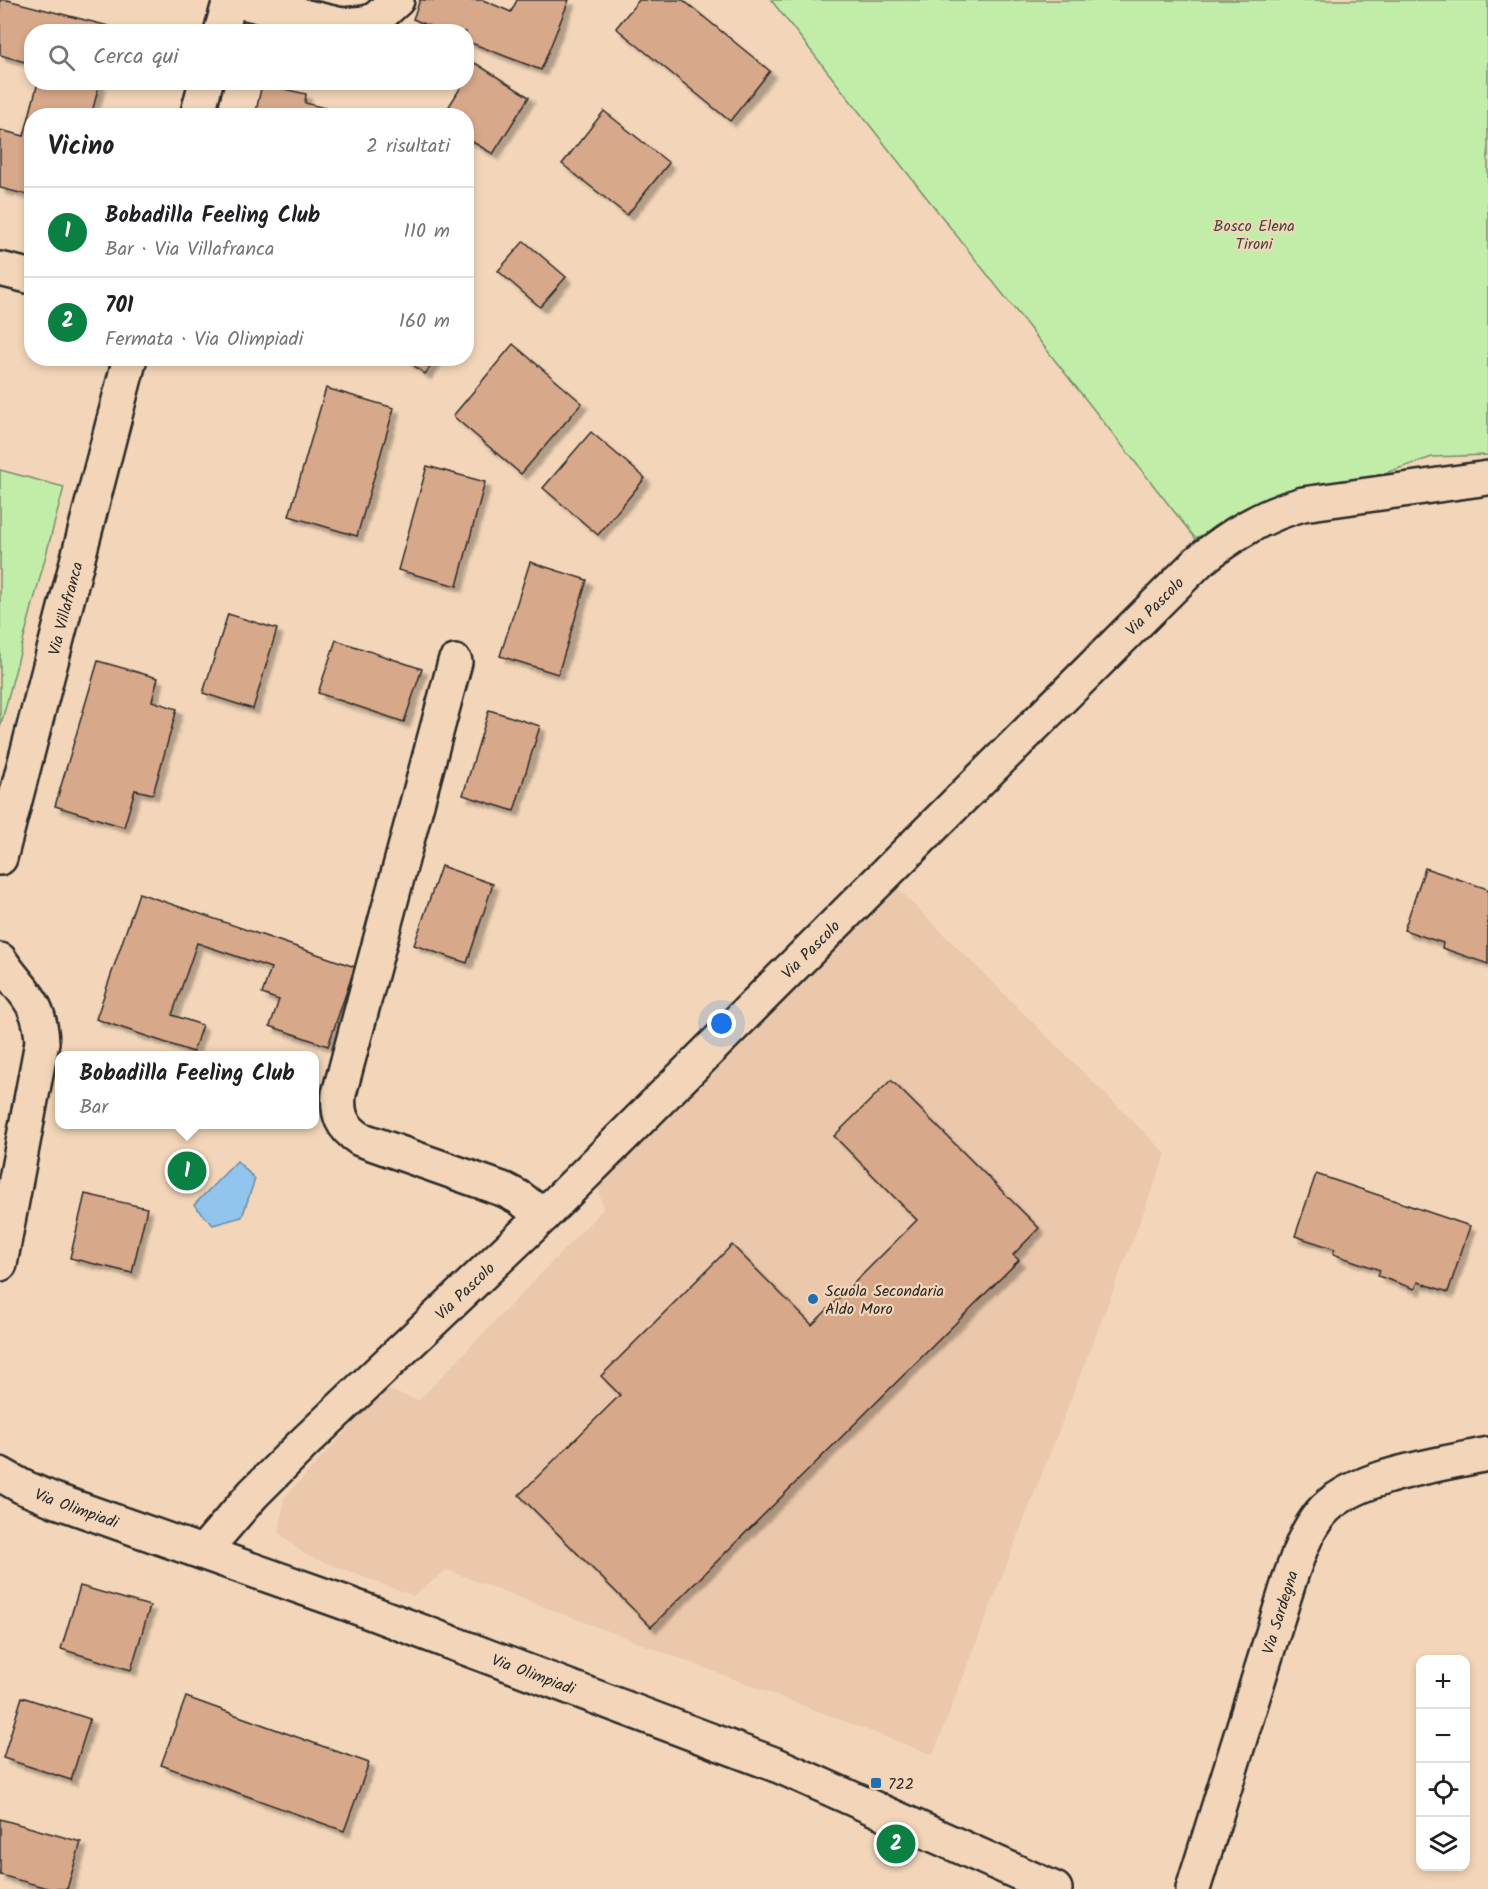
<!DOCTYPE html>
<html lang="it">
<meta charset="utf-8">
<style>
:root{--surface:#fff;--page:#f6f6f6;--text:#202124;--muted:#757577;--line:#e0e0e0;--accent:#0b8043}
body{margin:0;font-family:Kalam,sans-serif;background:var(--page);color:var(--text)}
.controls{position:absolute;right:18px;bottom:18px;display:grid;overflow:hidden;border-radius:12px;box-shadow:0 3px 9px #0003}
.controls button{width:54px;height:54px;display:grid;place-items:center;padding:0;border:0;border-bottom:2px solid var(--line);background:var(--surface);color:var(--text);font:30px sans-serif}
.you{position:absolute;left:722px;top:1024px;width:21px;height:21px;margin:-15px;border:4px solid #fff;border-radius:50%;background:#1a73e8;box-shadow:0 0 0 9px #1a73e833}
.badge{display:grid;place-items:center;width:39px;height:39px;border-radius:50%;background:var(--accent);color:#fff;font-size:20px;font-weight:700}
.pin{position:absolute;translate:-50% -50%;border:3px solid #fff;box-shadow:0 2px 6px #0006}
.popup{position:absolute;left:55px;top:1051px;width:264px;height:78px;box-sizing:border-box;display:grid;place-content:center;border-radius:12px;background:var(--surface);filter:drop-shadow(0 2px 4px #0005);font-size:20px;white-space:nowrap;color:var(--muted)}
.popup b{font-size:22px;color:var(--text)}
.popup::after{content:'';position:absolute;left:50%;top:100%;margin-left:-12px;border:12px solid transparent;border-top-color:var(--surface)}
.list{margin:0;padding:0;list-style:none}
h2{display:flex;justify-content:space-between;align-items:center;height:78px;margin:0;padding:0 24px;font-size:26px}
h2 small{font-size:20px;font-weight:400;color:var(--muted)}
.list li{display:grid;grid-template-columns:39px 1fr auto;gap:18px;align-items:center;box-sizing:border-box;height:90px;padding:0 24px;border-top:2px solid var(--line)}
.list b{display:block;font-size:22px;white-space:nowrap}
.list p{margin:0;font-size:20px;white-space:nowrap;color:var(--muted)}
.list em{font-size:20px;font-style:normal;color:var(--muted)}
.icon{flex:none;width:33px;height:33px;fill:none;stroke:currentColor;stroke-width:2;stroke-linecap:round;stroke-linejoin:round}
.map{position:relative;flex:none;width:1488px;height:1889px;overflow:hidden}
.search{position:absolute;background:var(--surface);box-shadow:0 3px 9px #0003;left:24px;top:24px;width:450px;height:66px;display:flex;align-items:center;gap:15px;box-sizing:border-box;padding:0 21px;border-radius:24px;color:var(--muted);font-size:22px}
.panel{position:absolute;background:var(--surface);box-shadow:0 3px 9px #0003;left:24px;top:108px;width:450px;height:258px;border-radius:24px}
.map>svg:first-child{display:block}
</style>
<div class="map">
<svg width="1488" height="1889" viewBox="0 0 1488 1889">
<defs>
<filter id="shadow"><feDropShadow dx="5.5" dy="5.5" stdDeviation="1.5" flood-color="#0004"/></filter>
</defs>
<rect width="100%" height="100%" fill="#f3d6b9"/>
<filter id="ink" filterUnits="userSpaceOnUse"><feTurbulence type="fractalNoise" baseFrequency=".0167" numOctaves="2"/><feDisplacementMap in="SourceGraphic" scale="12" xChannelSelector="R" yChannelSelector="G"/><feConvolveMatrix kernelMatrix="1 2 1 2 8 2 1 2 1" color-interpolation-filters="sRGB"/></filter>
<g filter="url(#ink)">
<path fill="#ebc8ab" d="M895 886 1166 1154 933 1755 447 1570 413 1596 305 1555 279 1533 284 1498 385 1389 419 1400 603 1209 596 1177Z"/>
<g fill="#c2eda9" stroke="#768c6a" stroke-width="1.5">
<path d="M771 0H1488V455L1432 457 1195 538Z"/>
<path d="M0 470 64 487 0 728Z"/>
</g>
<path fill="#91c5ee" stroke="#6887a0" stroke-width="1.5" d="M237 1161 255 1179 242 1217 213 1225 194 1205Z"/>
<g fill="#d8a88a" stroke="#2b2b2b" stroke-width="1.5" filter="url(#shadow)">
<path d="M0 0H7L128 31 32 32V64L0 55Z"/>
<path d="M420 0H483L511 12 517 0H569L541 70 466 41V32H443L413 19Z"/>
<path d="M639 0H683L770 71 730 121 616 28Z"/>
<path d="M475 63 529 97 493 154 466 138V116H443L464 82H466V78Z"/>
<path d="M38 82H100L91 116H32V196L0 188V130L24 136Z"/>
<path d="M262 84 306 94 305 103 333 110 332 116H255Z"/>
<path d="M604 111 669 163 627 215 562 164Z"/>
<path d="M524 241 566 277 540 307 498 271Z"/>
<path d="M513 344 582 403 521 474 453 416Z"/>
<path d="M404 358H437L425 374Z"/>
<path d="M326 388 394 408 357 536 289 516Z"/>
<path d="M591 432 645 478 598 535 543 488Z"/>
<path d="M427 466 485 482 457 586 398 570Z"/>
<path d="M530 562 587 580 558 674 500 656Z"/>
<path d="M228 614 277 629 253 709 203 693Z"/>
<path d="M336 640 422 669 404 722 318 693Z"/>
<path d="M98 661 158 678 152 701 177 709 153 794 135 790 124 827 55 806Z"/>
<path d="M489 710 540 726 514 811 463 795Z"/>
<path d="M441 866 493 884 467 963 414 945Z"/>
<path d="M1425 868 1488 889V964L1442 948 1443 943 1404 930Z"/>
<path d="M139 893 355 967 328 1046 270 1026 279 1000 262 994 271 968 197 943 172 1015 202 1025 193 1052 96 1019Z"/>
<path d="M891 1080 1039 1228 1013 1255 1019 1260 651 1627 519 1495 620 1395 601 1376 732 1245 812 1325 917 1220 834 1136Z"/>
<path d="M1316 1174 1470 1226 1448 1292 1418 1282 1415 1289 1378 1276 1380 1270 1333 1254 1335 1249 1295 1236Z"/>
<path d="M85 1194 147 1208 132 1273 70 1258Z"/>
<path d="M80 1586 150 1606 131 1670 61 1649Z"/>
<path d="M22 1697 90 1719 71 1780 3 1758Z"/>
<path d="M186 1697 369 1763 344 1831 161 1765Z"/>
<path d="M0 1819 81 1842 67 1889H51L0 1875Z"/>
</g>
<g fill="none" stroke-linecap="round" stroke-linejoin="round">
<g stroke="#2b2b2b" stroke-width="38">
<g id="minor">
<path d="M233 0 342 25 366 23 376 19 397 0"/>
<path d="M221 32 230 0"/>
<path d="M197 116 206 82"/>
<path d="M0 269 32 277"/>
<path d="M455 662 339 1094C337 1115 342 1127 360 1139L505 1190 520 1198 543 1216"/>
<path id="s1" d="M0 858 130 358"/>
<path d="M0 960C21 992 40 999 42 1042L0 1264"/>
<path id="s2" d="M0 1474 23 1487 54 1500 343 1602 779 1766 1055 1889"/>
<path id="s3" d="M203 1552 253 1494 304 1443 543 1216 1199 561C1231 535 1263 515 1303 504L1488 478"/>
<path id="s4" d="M1193 1889 1291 1575C1299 1553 1306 1531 1321 1513 1353 1475 1440 1465 1488 1454"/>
</g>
</g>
<use href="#minor" stroke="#f3d6b9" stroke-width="33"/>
</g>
</g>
<g fill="#1f6fb2" stroke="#f3d6b9" stroke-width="2">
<circle cx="813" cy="1299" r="6"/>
<rect x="870" y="1777" width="12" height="12" rx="3"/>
</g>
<g text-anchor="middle" stroke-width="4.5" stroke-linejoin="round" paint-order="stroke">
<g font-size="16" fill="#42483e" stroke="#f3d6b9">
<text x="1254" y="231">Bosco Elena<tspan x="1254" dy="18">Tironi</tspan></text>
</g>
<g font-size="16" fill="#2b2b2b" stroke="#f3d6b9">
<text dy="6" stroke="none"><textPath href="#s3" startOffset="1342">Via Pascolo</textPath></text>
<text dy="6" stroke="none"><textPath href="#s1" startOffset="258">Via Villafranca</textPath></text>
<text dy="6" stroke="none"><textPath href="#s3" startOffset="856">Via Pascolo</textPath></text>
<text dy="6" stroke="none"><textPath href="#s3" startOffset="370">Via Pascolo</textPath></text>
<text dy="6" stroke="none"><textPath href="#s2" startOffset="84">Via Olimpiadi</textPath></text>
<text dy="6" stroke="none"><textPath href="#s4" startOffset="290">Via Sardegna</textPath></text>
<text dy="6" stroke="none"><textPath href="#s2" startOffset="570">Via Olimpiadi</textPath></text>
</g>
<g font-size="16" fill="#2b2b2b" stroke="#f3d6b9" text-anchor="start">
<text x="825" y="1296">Scuola Secondaria<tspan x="825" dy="18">Aldo Moro</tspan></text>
<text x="888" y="1789">722</text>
</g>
</g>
</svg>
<div class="controls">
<button>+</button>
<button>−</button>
<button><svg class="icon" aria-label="locate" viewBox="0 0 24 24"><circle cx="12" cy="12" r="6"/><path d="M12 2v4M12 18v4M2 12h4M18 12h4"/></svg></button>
<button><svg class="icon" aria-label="layers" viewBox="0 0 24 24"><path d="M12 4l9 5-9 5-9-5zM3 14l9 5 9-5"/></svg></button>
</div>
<div class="you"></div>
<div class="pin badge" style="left:187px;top:1171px">1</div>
<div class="popup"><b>Bobadilla Feeling Club</b>Bar</div>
<div class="pin badge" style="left:896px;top:1844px">2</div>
<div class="search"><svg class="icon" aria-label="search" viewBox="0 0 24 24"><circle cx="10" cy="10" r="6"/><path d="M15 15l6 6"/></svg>Cerca qui</div>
<section class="panel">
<h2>Vicino<small>2 risultati</small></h2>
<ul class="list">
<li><span class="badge">1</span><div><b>Bobadilla Feeling Club</b><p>Bar · Via Villafranca</p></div><em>110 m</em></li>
<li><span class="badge">2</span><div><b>701</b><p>Fermata · Via Olimpiadi</p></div><em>160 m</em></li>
</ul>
</section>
</div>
